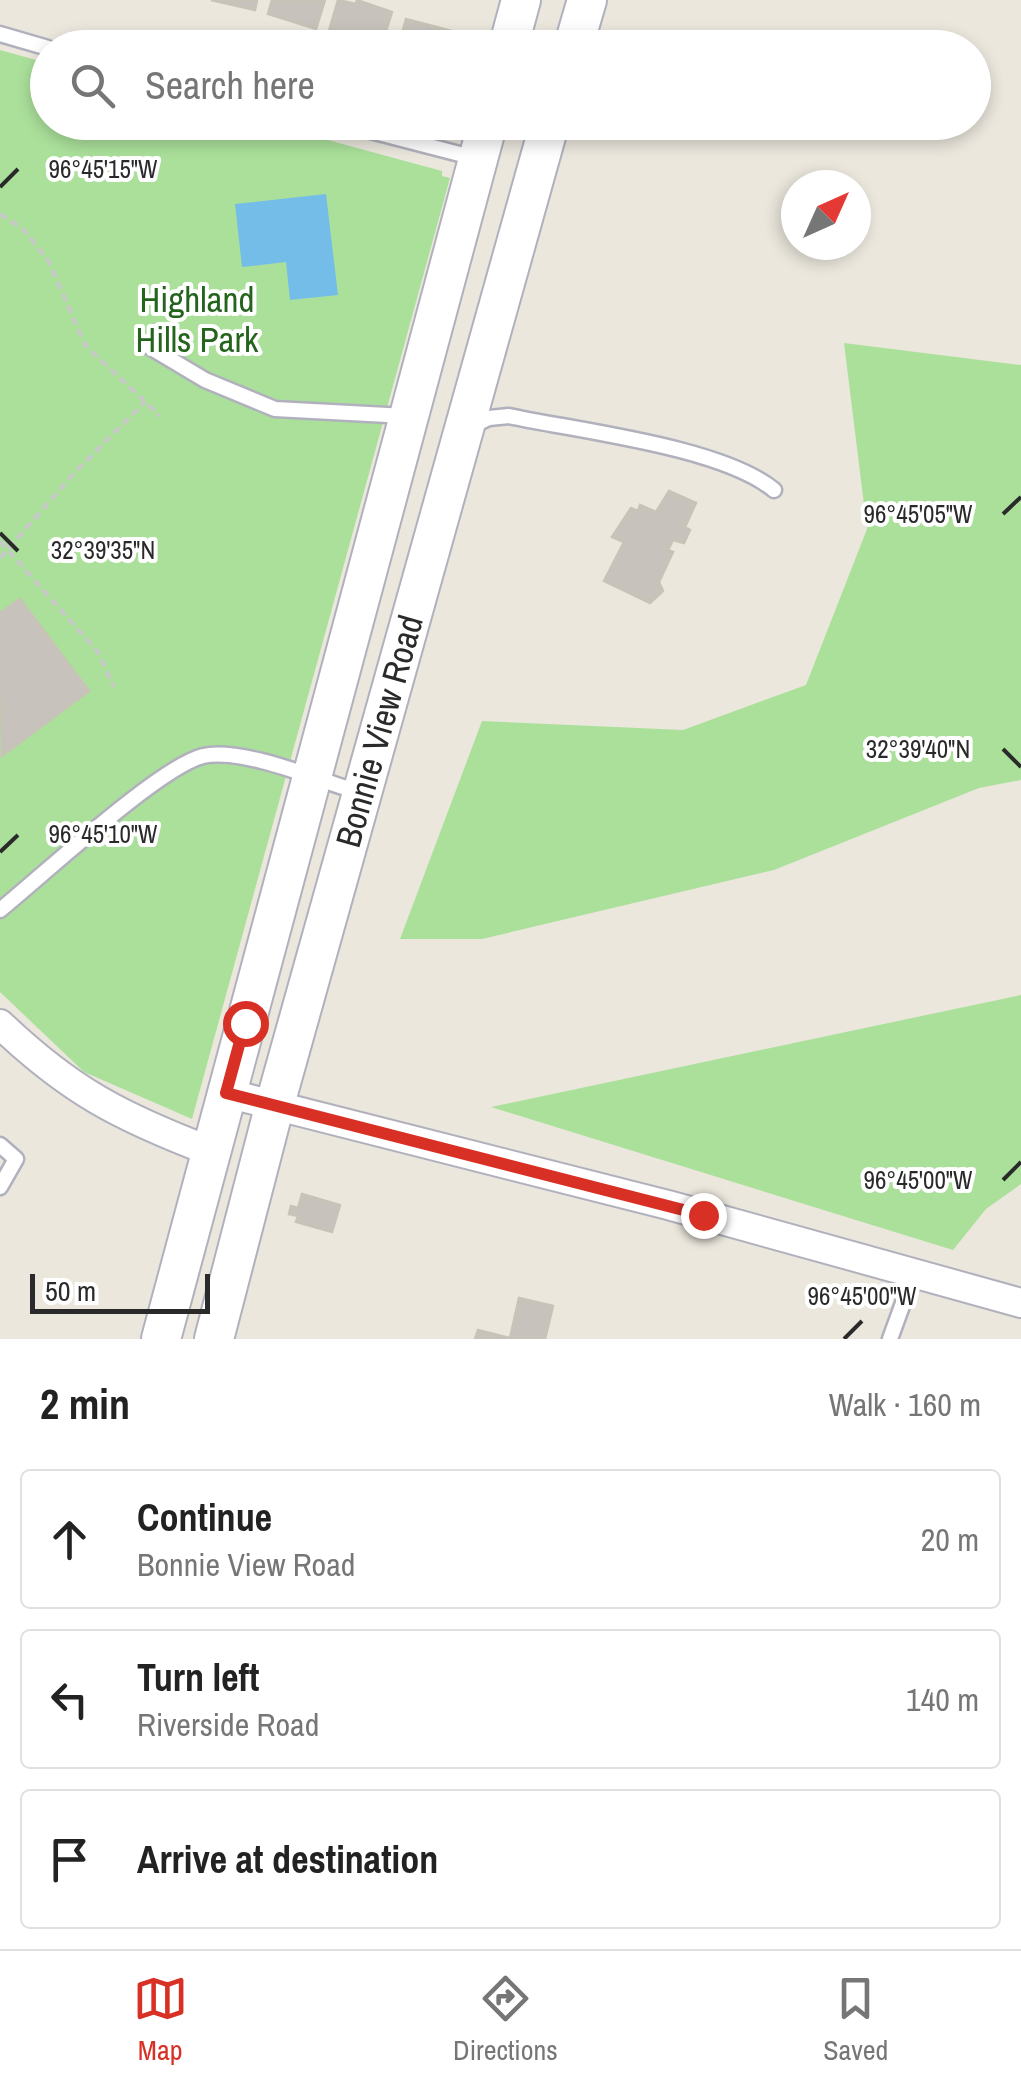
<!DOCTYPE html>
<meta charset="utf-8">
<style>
:root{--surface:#fff;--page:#f6f6f6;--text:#222;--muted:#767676;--line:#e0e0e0;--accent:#d93025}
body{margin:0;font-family:"Archivo Narrow",sans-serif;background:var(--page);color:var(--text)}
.compass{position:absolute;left:781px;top:170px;width:90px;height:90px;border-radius:50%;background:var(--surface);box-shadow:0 5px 15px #0003;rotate:45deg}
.scale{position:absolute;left:30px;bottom:25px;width:180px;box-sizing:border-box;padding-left:10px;border:5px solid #2a2a2a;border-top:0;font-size:28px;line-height:35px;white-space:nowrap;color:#2a2a2a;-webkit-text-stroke:8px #fff;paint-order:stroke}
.stop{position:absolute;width:30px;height:30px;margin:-22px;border:8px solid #d93025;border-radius:50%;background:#fff}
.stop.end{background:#d93025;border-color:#fff;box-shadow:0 2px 10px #0008}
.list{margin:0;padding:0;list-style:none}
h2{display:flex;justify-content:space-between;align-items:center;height:130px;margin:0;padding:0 40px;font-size:42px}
h2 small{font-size:32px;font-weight:400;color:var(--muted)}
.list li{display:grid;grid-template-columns:65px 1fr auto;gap:30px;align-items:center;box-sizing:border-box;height:140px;margin:0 20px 20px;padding:0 20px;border:2px solid var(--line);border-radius:10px}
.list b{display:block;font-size:38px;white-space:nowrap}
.list p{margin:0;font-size:32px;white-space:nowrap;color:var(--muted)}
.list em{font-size:32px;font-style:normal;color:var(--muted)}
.icon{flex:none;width:55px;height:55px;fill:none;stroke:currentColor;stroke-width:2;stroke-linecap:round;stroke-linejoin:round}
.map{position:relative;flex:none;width:1021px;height:1339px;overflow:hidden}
.search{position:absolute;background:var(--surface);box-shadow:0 5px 15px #0003;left:30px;right:30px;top:30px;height:110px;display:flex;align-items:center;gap:25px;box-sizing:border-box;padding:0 35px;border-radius:55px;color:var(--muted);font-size:38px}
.sheet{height:610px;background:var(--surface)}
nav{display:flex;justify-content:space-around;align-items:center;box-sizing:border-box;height:140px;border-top:2px solid var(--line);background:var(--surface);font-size:28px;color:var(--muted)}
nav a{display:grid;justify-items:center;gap:5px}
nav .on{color:var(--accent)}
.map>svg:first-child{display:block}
</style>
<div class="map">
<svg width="1021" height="1339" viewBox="0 0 1021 1339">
<rect width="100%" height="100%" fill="#ebe7dd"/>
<g fill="#abe09b">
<path d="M0 50 47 63 48 122 265 123 442 171V176L450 178 192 1119 84 1072 0 992Z"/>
<path d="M844 343 1021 365V780L979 788 774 870 482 939H400L482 721 683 730 806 685 867 529Z"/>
<path d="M1021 995V1184L986 1209 953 1250 491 1107Z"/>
</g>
<path fill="#74bde9" d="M326 194 338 295 290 300 286 262 242 267 235 204Z"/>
<g fill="#c7c3bc" stroke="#c7c3b6" stroke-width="2.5">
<path d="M211 0H257L255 10Z"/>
<path d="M272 0H325L316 29 268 14Z"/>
<path d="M338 0 356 4 357 0 392 12 381 47 329 31Z"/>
<path d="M406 19 459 33 455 48H398Z"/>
<path d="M669 491 696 503 685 527 690 530 684 543 673 540 668 550 673 552 659 582 663 591 650 603 604 581 624 542 612 537 631 508 638 511 640 505 656 512Z"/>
<path d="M20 599 89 691 2 756 0 613Z"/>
<path d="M302 1194 340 1205 332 1232 296 1222 298 1216 289 1214 291 1206 298 1208Z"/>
<path d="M519 1298 553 1306 545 1339H475L478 1330 510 1338Z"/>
</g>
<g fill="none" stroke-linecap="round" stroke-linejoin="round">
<g stroke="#b0b1bd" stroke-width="19">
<g id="service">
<path d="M0 34 48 48"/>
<path d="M336 122 475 158"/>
<path d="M143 343 205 380 275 409 406 416"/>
<path d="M472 426 489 418 509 416C579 431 722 447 774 490"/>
<path d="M0 910C41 877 159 767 203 756 243 747 321 781 361 793"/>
<path d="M0 1145 16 1159 0 1187"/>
<path d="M890 1339 914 1273"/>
</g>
</g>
<g stroke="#b0b1bd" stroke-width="32">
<g id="minor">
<path d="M0 1024C70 1091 121 1117 210 1151"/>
<path d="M226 1093 668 1205 1021 1303"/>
</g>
</g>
<g stroke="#b0b1bd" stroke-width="42">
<g id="secondary">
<path d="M508 48 521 0"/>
<path d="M573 48 587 0"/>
<path d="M161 1339 488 122"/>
<path id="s1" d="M214 1339 275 1104 550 122"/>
</g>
</g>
<g stroke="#c8c8c8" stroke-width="4" stroke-dasharray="8 5" stroke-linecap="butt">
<path d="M0 214 23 229 49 262 85 345 160 416"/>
<path d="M0 541 98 652 114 687"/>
<path d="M0 558 76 471 145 402"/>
</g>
<use href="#service" stroke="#fff" stroke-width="14"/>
<use href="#minor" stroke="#fff" stroke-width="28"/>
<use href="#secondary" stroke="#fff" stroke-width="38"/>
</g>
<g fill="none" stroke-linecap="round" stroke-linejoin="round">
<path stroke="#d93025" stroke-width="12" d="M245 1023 226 1093 703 1215"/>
</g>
<path fill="none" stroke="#2a2a2a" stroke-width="4" d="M0 187 18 169M1003 514 1021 497M0 533 18 551M1003 749 1021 767M0 852 18 835M1003 1180 1021 1162M844 1339 862 1321"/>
<g text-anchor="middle" stroke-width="8" stroke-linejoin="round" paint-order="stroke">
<g font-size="35" fill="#24641d" stroke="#fff">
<text x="197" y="312">Highland<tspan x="197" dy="40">Hills Park</tspan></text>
</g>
<g font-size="35" fill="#2a2a2a" stroke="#fff">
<text dy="12" stroke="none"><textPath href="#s1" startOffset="630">Bonnie View Road</textPath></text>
</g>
</g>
<g font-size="25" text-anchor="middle" fill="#2a2a2a" stroke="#fff" stroke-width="8" stroke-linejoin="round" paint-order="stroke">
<text x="103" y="178">96°45'15"W</text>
<text x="918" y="523">96°45'05"W</text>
<text x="103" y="559">32°39'35"N</text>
<text x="918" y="758">32°39'40"N</text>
<text x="103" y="843">96°45'10"W</text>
<text x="918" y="1189">96°45'00"W</text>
<text x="862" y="1305">96°45'00"W</text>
</g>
</svg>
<svg class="compass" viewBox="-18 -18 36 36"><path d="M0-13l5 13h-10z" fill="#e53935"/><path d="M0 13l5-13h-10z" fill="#767676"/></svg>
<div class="scale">50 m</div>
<div class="stop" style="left:245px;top:1023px"></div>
<div class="stop end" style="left:703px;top:1215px"></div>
<div class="search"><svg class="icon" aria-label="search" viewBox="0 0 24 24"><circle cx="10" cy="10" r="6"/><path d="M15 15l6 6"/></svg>Search here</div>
</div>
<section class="sheet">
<h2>2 min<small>Walk · 160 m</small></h2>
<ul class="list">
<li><svg class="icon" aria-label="ahead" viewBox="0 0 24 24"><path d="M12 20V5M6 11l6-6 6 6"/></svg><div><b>Continue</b><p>Bonnie View Road</p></div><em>20 m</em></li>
<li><svg class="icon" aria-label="left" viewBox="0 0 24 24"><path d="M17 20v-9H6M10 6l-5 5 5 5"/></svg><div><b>Turn left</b><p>Riverside Road</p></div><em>140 m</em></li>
<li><svg class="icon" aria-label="arrive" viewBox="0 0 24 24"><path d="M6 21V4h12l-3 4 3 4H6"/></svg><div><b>Arrive at destination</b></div></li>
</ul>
</section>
<nav>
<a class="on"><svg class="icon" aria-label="map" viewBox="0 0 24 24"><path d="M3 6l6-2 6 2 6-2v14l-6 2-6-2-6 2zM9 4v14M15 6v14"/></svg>Map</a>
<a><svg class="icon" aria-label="directions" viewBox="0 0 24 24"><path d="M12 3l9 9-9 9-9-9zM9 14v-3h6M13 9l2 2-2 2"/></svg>Directions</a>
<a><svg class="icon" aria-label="saved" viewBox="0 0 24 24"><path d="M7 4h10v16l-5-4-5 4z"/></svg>Saved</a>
</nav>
